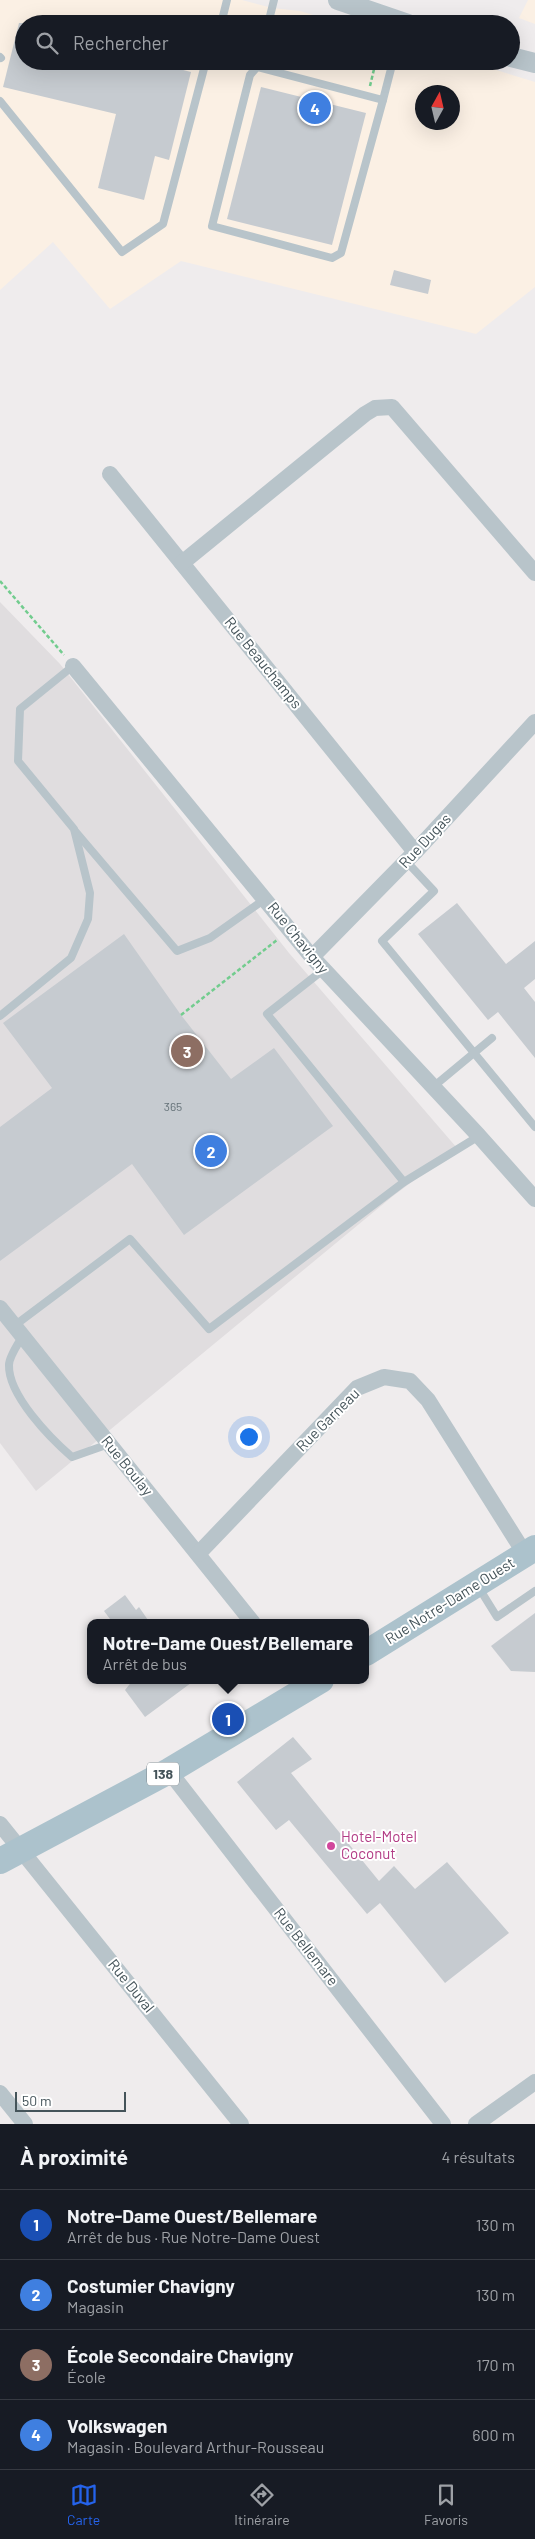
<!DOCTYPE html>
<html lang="fr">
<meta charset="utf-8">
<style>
:root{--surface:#171b24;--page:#20242c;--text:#f1f3f6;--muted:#9ea1a6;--line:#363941;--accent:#2563eb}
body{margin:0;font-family:Barlow,sans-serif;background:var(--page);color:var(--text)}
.compass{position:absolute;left:415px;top:85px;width:45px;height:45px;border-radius:50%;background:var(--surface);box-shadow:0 5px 20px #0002;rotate:8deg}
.scale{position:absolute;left:15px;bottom:12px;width:111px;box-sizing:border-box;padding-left:5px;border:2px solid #45545a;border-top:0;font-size:14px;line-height:18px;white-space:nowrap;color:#45545a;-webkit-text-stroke:4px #fff;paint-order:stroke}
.you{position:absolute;left:248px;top:1436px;width:18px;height:18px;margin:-12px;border:4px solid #fff;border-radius:50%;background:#1a73e8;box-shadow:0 0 0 8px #1a73e833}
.badge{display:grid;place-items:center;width:32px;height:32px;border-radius:50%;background:var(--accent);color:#fff;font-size:16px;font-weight:700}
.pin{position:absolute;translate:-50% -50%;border:2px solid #fff;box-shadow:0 1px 5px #0006}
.popup{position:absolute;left:87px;top:1619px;width:282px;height:65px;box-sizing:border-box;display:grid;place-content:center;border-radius:10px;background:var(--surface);filter:drop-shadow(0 1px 4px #0005);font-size:16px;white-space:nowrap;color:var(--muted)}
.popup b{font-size:19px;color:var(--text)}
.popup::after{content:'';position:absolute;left:50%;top:100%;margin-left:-10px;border:10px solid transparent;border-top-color:var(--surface)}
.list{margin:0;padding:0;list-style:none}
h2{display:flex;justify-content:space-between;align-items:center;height:65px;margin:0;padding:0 20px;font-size:21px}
h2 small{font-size:16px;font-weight:400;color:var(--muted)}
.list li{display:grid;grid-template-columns:32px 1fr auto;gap:15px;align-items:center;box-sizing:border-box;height:70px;padding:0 20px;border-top:1px solid var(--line)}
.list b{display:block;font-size:19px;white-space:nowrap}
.list p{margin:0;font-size:16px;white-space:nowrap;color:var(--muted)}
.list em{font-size:16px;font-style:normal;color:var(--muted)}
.icon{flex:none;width:28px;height:28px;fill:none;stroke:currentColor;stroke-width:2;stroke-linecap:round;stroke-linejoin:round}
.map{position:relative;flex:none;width:535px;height:2124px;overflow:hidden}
.search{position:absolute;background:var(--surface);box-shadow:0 5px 20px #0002;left:15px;right:15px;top:15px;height:55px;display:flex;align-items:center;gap:12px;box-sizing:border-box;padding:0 18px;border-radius:28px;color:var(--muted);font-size:19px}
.sheet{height:345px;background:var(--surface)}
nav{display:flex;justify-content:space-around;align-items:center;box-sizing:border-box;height:70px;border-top:1px solid var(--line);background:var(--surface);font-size:14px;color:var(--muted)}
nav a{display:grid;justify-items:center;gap:2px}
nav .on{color:var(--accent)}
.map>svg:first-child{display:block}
</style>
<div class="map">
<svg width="535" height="2124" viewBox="0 0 535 2124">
<rect width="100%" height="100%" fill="#efeced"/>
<g fill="#fbf0e4" fill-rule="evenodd">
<path d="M0 0H242L272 8 300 11 343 24H24V61H467L535 82V287L476 334 181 261 110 309 53 242 0 290ZM422 92H452V122H422Z"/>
<path d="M528 0H535V24L519 18Z"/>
</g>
<path fill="#e0dddf" d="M0 602 60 664 289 953 457 1148 393 1196 36 1491 0 1443Z"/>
<g fill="#c6cbd0">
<path d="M19 23H24V61H148L191 72 169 160 155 156 144 200 98 188 116 114 3 87Z"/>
<path d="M261 87 366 113 332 245 227 219Z"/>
<path d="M394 270 431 280 428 294 390 285Z"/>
<path d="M457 903 506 964 535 941V979L524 988 535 1002V1058L498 1012 488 1020 418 934Z"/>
<path d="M124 934 181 1015 231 1079 274 1048 333 1126 184 1235 132 1164 0 1261V1127L52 1088 3 1023Z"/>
<path d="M125 1595 136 1610 139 1607 150 1623H113L104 1611Z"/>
<path d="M535 1613V1672L511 1671 491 1646Z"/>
<path d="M133 1680H195L145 1717 125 1690Z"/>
<path d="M293 1737 312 1759 291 1773 379 1881 394 1866 415 1889 447 1862 509 1933 445 1983 380 1903 367 1914 289 1820 276 1830 237 1782Z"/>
</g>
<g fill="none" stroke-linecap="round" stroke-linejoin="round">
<g stroke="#72cc8e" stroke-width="2.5" stroke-dasharray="4 2.5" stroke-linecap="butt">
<path d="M370 86 375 65 380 66"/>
<path d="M0 581 64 655"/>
<path d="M181 1015 277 940"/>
</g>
<g stroke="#b8c4ca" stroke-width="8">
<path d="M221 24 227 0"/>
<path d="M268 24 274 0"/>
<path d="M0 57 1 58"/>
<path d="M259 61 257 67 383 100 393 61"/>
<path d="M257 67 250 75 212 226 332 258 341 253 383 100"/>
<path d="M0 101 122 252 163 224 206 61"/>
<path d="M75 831 177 951 210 938 265 899"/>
<path d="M406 861 434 891 382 941 535 1127"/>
<path d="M323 970 267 1014 404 1182"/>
<path d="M0 1016 71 958 88 919 90 893 74 829 18 761 20 709 73 666"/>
<path d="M433 1087 492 1038"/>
<path d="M14 1326 130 1239 209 1329 404 1182 479 1136"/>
<path d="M22 1337C18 1344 9 1357 9 1365 8 1395 50 1438 72 1457L109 1444"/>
<path d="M479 1588 497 1617 535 1591"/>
</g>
<g stroke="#b8c4ca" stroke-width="16">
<path d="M110 474 415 852"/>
<path d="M182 563 365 414 375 408 392 407 535 573"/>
<path d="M73 666 312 957 479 1136 535 1199"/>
<path d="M312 957 415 852 535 722"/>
<path d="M0 1308 253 1623"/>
<path d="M198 1554 357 1388 384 1377 410 1381 428 1400 525 1554"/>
<path d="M169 1771 443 2124"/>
<path d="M0 1824 241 2124"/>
<path d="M0 2093 25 2124"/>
<path d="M476 2124 535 2082"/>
</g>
<g stroke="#b8c4ca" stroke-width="20">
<path d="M338 0 408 24"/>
<path d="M511 57 535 63"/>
</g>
<g stroke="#acc2cc" stroke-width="26">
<path d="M366 1653 535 1548"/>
<path d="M0 1861 169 1771 321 1680"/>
</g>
</g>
<circle fill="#d1479c" stroke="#fff" stroke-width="2" cx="331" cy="1846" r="5"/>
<g text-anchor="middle" stroke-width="4" stroke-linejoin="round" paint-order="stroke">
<g font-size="12" fill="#657278">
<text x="173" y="1111">365</text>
</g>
<rect fill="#fff" stroke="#7d878c" stroke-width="1" x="147" y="1762.5" width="32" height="23" rx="4"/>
<g font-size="14" font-weight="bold" fill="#45545a">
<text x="163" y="1779">138</text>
</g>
<g font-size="15" fill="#45545a" stroke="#fff">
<text transform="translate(263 663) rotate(51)" y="5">Rue Beauchamps</text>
<text transform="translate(425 841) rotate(-47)" y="5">Rue Dugas</text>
<text transform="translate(298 938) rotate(51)" y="5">Rue Chavigny</text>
<text transform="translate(328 1420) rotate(-45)" y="5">Rue Garneau</text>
<text transform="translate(127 1466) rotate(51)" y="5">Rue Boulay</text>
<text transform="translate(450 1601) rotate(-32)" y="5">Rue Notre-Dame Ouest</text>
<text transform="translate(306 1947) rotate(52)" y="5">Rue Bellemare</text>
<text transform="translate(131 1986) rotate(51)" y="5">Rue Duval</text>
</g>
<g font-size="15" fill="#b23c85" stroke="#fff" text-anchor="start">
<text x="341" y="1842">Hotel-Motel<tspan x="341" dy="17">Coconut</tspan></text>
</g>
</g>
</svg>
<svg class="compass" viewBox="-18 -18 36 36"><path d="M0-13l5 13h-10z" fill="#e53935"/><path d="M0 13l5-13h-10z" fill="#9ea1a6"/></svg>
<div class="scale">50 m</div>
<div class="you"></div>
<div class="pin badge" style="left:228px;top:1719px;background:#1a4fb4">1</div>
<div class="popup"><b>Notre-Dame Ouest/Bellemare</b>Arrêt de bus</div>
<div class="pin badge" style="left:211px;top:1151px;background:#3f7fe0">2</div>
<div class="pin badge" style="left:187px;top:1051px;background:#8d6e63">3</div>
<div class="pin badge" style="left:315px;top:108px;background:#3f7fe0">4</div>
<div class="search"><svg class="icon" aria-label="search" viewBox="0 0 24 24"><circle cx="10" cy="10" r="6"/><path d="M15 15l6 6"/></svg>Rechercher</div>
</div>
<section class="sheet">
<h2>À proximité<small>4 résultats</small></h2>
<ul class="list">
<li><span class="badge" style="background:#1a4fb4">1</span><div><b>Notre-Dame Ouest/Bellemare</b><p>Arrêt de bus · Rue Notre-Dame Ouest</p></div><em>130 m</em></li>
<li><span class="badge" style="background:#3f7fe0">2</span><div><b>Costumier Chavigny</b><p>Magasin</p></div><em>130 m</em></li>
<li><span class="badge" style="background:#8d6e63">3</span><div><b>École Secondaire Chavigny</b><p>École</p></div><em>170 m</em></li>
<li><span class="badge" style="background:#3f7fe0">4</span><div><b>Volkswagen</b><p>Magasin · Boulevard Arthur-Rousseau</p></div><em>600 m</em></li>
</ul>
</section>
<nav>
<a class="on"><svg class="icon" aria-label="map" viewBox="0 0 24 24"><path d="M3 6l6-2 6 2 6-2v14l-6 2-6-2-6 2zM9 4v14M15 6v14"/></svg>Carte</a>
<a><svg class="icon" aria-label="directions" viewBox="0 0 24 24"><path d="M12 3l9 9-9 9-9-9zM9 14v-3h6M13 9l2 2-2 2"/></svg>Itinéraire</a>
<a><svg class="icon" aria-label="saved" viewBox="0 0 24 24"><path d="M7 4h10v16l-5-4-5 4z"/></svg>Favoris</a>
</nav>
